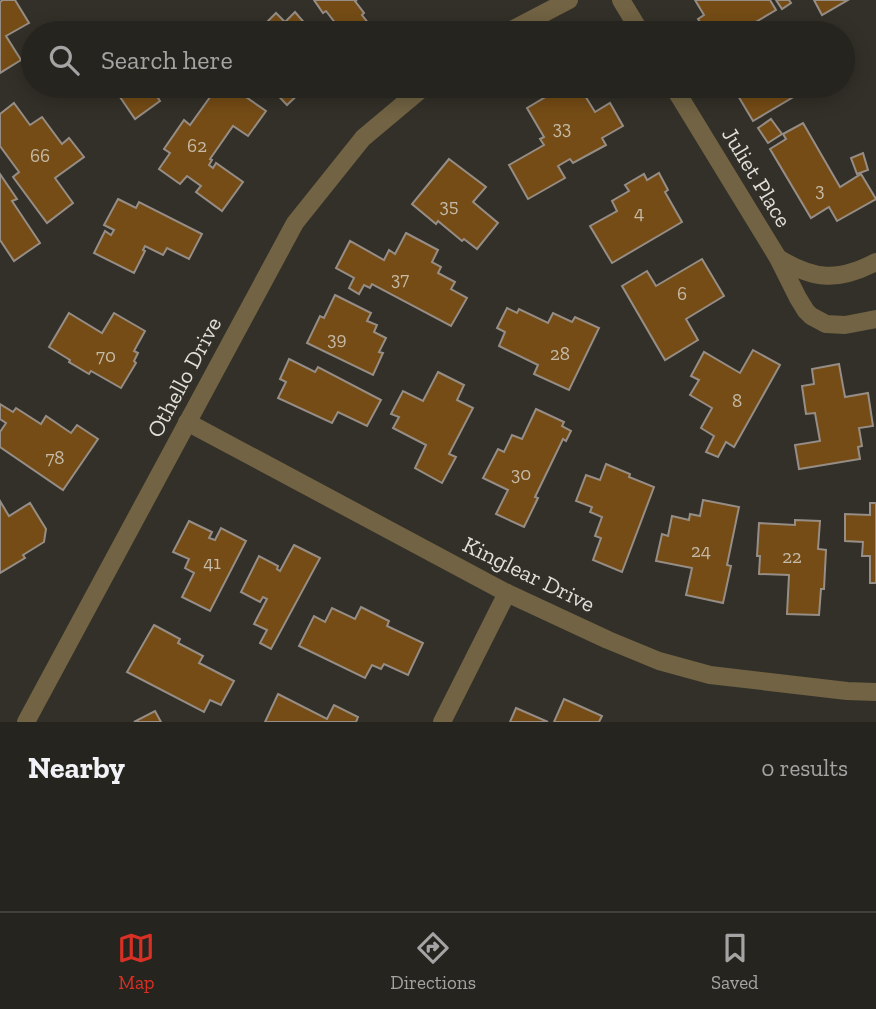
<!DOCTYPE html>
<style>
:root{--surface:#26241e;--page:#32302b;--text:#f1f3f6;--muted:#a4a4a4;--line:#42413c;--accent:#d93025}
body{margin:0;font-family:"Zilla Slab",serif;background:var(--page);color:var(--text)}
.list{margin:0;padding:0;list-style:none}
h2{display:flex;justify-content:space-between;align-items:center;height:91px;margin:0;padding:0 28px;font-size:30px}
h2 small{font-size:23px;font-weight:400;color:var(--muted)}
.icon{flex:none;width:38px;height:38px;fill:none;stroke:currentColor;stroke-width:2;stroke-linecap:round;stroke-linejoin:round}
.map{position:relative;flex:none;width:876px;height:722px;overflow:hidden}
.search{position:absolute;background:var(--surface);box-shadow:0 4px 18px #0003;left:21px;right:21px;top:21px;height:77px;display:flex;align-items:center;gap:18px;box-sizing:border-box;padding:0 24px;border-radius:38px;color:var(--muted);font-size:26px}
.sheet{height:189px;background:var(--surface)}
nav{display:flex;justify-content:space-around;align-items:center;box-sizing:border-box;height:98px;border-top:2px solid var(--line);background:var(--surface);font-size:19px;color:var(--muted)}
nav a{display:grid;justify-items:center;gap:4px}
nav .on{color:var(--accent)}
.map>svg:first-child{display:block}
</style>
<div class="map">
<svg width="876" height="722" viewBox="0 0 876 722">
<rect width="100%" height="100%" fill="#323028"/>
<g fill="#754c15" stroke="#968e86" stroke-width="2">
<path d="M3 0H15L29 23 6 36 21 60 0 73V2Z"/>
<path d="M314 0H357L355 1 364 13 362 15 376 33H343L326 11 323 13Z"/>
<path d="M695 0H770L776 10 737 33H707L698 19 704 15Z"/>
<path d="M776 0H789L791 3 782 9Z"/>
<path d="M814 0H848L822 15Z"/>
<path d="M295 12 313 33H268L269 32 263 26 276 13 285 22Z"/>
<path d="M121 86H159L153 90 160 101 135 119 120 97 126 93Z"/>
<path d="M218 86H230L266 111 248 136 233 126 210 159 212 160 209 165 213 168 216 163 243 182 222 211 196 192 201 186 187 176 180 184 159 169 170 153 164 149 184 120 190 125Z"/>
<path d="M269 86H307L287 105Z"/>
<path d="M551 86H579L595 112 610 103 623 126 602 138 606 145 573 163 570 159 558 166 565 178 528 199 509 165 544 145 540 139 544 137 527 108 547 96 544 90Z"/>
<path d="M751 86H812L753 121 737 94Z"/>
<path d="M14 103 30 125 42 117 62 144 69 138 84 157 55 178 73 203 47 223 13 177 19 172 0 146V114Z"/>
<path d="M771 119 782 134 768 143 758 128Z"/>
<path d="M803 123 840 187 861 174 876 199 837 221 829 207 811 218 770 149 786 139 783 134Z"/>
<path d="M863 153 868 170 857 174 851 158Z"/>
<path d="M449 159 486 187 473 202 498 223 477 249 464 239 462 241 438 221 436 224 412 204Z"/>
<path d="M659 173 668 190 665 192 682 222 612 263 590 226 617 211 612 201 629 191 625 185 644 174 647 180Z"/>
<path d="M0 174 17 199 12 201 40 243 14 261 0 240Z"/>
<path d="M118 199 136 208 139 202 202 234 189 259 167 248 163 255 145 246 143 250 145 251 134 273 94 253 105 231 111 235 114 230 104 225Z"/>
<path d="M406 233 438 250 432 262 441 267 438 273 455 282 451 289 467 298 451 326 372 284 370 288 364 285 359 294 349 288 354 278 336 268 350 241 384 260 389 250 395 254Z"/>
<path d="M702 259 724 296 686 319 698 340 665 360 622 286 647 271 656 286Z"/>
<path d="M335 295 371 313 367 321 377 325 374 332 386 338 379 352 383 353 373 375 307 343 320 316 324 318Z"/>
<path d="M507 308 517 313 519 309 548 323 553 313 572 322 575 317 599 328 569 390 534 374 538 365 499 346 505 332 497 328Z"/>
<path d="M69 313 102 333 114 313 145 331 134 351 138 353 134 361 136 363 121 388 91 371 89 374 69 362 70 360 49 347Z"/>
<path d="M753 350 780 365 734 447 726 442 718 457 706 452 714 436 701 428 712 408 690 395 699 380 691 376 704 352 740 373Z"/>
<path d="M289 359 315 372 318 367 381 400 367 426 338 412 332 423 278 398 286 382 280 379Z"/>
<path d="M839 364 845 397 868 393 873 426 859 428 862 446 858 447 860 459 799 469 795 445 820 441 815 413 806 414 802 386 814 384 812 369Z"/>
<path d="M438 372 464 385 457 400 473 408 449 454 456 457 442 483 415 468 426 445 393 428 399 417 391 414 403 391 423 401Z"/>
<path d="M0 404 13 412 16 408 41 424 46 416 71 433 77 425 98 439 63 490 0 447V432L6 423 0 419Z"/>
<path d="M536 409 564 422 562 426 571 431 566 441 563 439 535 497 538 498 524 527 496 514 508 490 483 478 498 449 504 452 512 435 522 439Z"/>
<path d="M606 464 630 474 629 477 654 487 622 572 593 560 601 538 595 536 602 517 590 512 592 507 576 501 586 475 600 480Z"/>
<path d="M703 500 739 507 727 565 731 566 723 603 686 595 692 568 656 561 662 534 668 536 672 516 689 520 690 514 700 516Z"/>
<path d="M0 501 9 516 30 503 46 529 44 542 23 555 25 558 0 573Z"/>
<path d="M870 503H876V583H870V556H862L863 542 845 541V514L870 515Z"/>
<path d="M795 520 820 521 818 549 826 550 824 589H821L819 615 787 614 789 575 759 574 760 556H757L759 523 795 525Z"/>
<path d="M189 521 212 532 209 538 215 540 221 528 246 541 210 611 182 597 194 573 185 568 189 559 173 552Z"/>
<path d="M294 545 320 558 271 649 260 643 267 630 254 624 267 599 263 597 260 602 241 592 259 556 278 566 277 569 280 571Z"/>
<path d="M361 607 389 621 387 626 423 643 408 675 384 664 381 669 372 665 365 678 299 646 314 616 325 622 332 608 355 619Z"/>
<path d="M154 625 180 639 178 643 203 656 199 663 234 681 221 705 210 700 204 712 127 672Z"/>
<path d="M278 694 327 719 334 705 358 717 356 722H265Z"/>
<path d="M564 699 602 716 599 722H554Z"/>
<path d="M516 708 548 722H510Z"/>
<path d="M155 711 161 722H134Z"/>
</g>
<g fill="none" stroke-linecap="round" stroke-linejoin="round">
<g stroke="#716343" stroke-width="18">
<path d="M621 0 641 33"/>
<path d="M506 33 569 0"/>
<path d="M673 86 778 258 798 298 806 311 811 316 826 324 845 325 876 319"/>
<path d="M778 258C814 280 838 282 876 262"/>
<path d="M187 422 507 593 608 640 659 661 710 675 847 691 876 692"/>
<path d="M26 722 295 223 363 138 425 86"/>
<path d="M442 722 507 593"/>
</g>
</g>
<g text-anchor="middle" stroke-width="7" stroke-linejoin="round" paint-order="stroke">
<g font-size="19" fill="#c4baa7">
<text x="562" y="134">33</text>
<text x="197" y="152">62</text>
<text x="40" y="162">66</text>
<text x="820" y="196">3</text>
<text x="449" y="212">35</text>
<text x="639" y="219">4</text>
<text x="400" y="285">37</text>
<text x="682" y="300">6</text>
<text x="337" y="345">39</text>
<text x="560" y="360">28</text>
<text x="106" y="362">70</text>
<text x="737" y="407">8</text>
<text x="55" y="464">78</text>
<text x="521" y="480">30</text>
<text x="701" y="557">24</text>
<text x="792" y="563">22</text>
<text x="212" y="569">41</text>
</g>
<g font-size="23" fill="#dfded8" stroke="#323028">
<text transform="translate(757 177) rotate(59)" y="8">Juliet Place</text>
<text transform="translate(184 377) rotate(-62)" y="8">Othello Drive</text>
<text transform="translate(529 574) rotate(26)" y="8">Kinglear Drive</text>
</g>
</g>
</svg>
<div class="search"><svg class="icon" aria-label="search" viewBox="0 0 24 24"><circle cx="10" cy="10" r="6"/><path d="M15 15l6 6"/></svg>Search here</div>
</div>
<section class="sheet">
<h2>Nearby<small>0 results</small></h2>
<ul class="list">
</ul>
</section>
<nav>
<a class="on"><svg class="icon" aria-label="map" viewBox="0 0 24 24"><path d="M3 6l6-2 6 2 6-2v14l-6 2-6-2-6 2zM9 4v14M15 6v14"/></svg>Map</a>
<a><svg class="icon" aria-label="directions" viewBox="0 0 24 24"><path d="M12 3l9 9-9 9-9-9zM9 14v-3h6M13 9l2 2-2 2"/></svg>Directions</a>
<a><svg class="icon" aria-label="saved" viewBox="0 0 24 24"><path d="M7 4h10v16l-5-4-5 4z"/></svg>Saved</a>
</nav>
